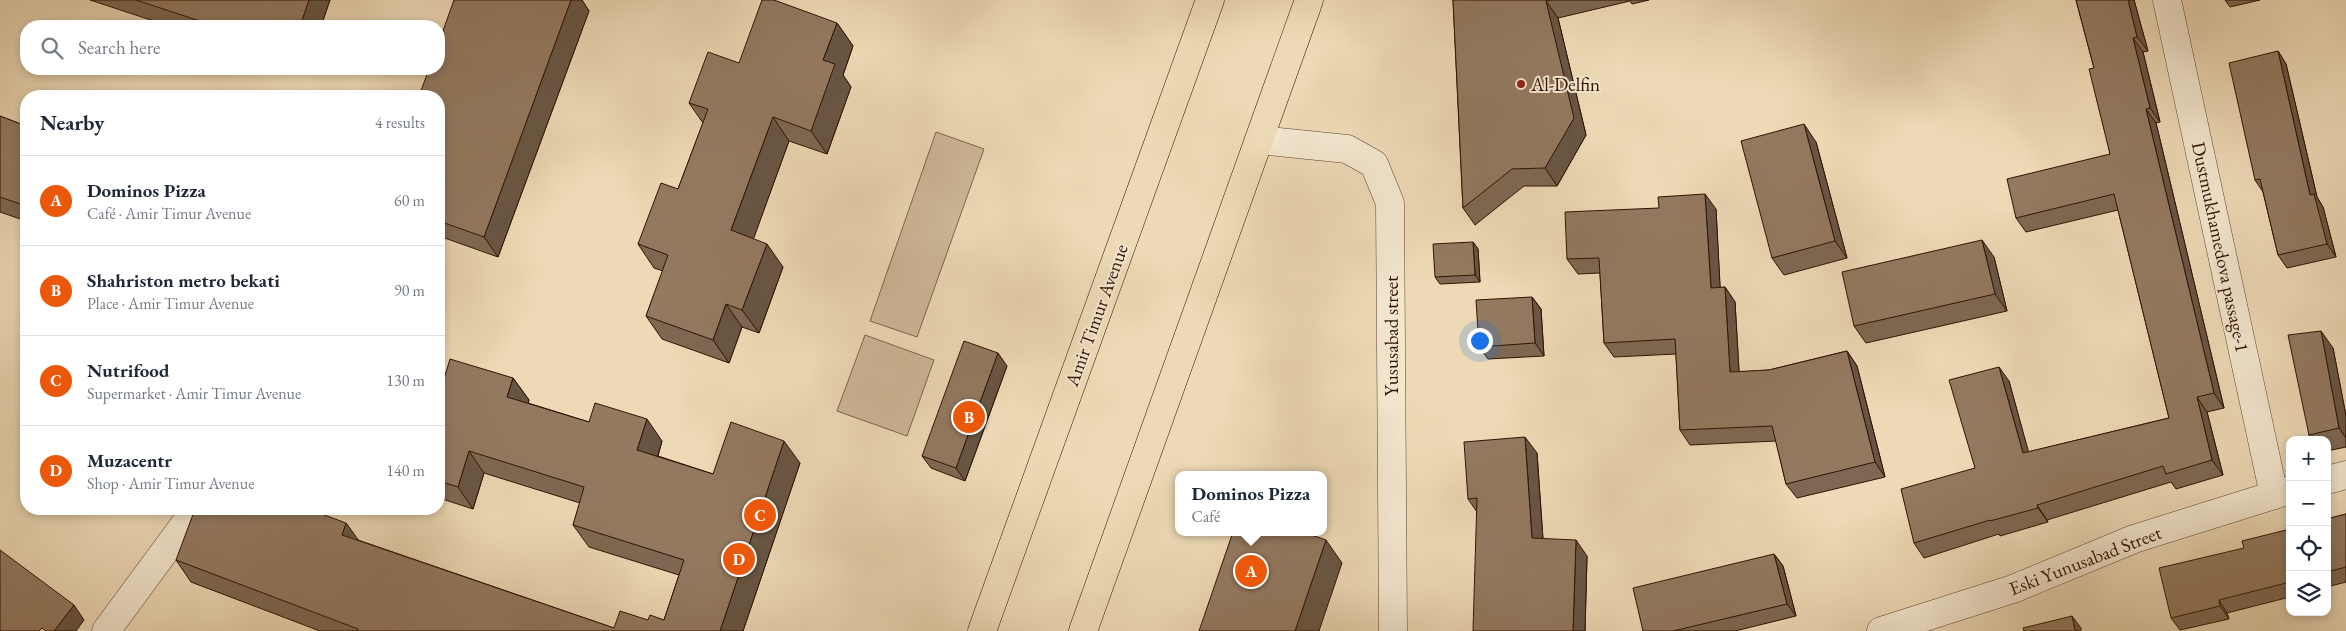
<!DOCTYPE html>
<meta charset="utf-8">
<style>
:root{--surface:#fff;--page:#f2f2f3;--text:#1f2937;--muted:#747a83;--line:#e0e1e3;--accent:#ea580c}
body{margin:0;font-family:"EB Garamond",serif;background:var(--page);color:var(--text)}
.controls{position:absolute;right:15px;bottom:15px;display:grid;overflow:hidden;border-radius:10px;box-shadow:0 2px 8px #0003}
.controls button{width:45px;height:45px;display:grid;place-items:center;padding:0;border:0;border-bottom:1px solid var(--line);background:var(--surface);color:var(--text);font:25px sans-serif}
.you{position:absolute;left:1479px;top:340px;width:18px;height:18px;margin:-12px;border:4px solid #fff;border-radius:50%;background:#1a73e8;box-shadow:0 0 0 8px #1a73e833}
.badge{display:grid;place-items:center;width:32px;height:32px;border-radius:50%;background:var(--accent);color:#fff;font-size:16px;font-weight:700}
.pin{position:absolute;translate:-50% -50%;border:2px solid #fff;box-shadow:0 1px 5px #0006}
.popup{position:absolute;left:1175px;top:471px;width:152px;height:65px;box-sizing:border-box;display:grid;place-content:center;border-radius:10px;background:var(--surface);filter:drop-shadow(0 1px 4px #0005);font-size:16px;white-space:nowrap;color:var(--muted)}
.popup b{font-size:19px;color:var(--text)}
.popup::after{content:'';position:absolute;left:50%;top:100%;margin-left:-10px;border:10px solid transparent;border-top-color:var(--surface)}
.list{margin:0;padding:0;list-style:none}
h2{display:flex;justify-content:space-between;align-items:center;height:65px;margin:0;padding:0 20px;font-size:21px}
h2 small{font-size:16px;font-weight:400;color:var(--muted)}
.list li{display:grid;grid-template-columns:32px 1fr auto;gap:15px;align-items:center;box-sizing:border-box;height:90px;padding:0 20px;border-top:1px solid var(--line)}
.list b{display:block;font-size:19px;white-space:nowrap}
.list p{margin:0;font-size:16px;white-space:nowrap;color:var(--muted)}
.list em{font-size:16px;font-style:normal;color:var(--muted)}
.icon{flex:none;width:28px;height:28px;fill:none;stroke:currentColor;stroke-width:2;stroke-linecap:round;stroke-linejoin:round}
.map{position:relative;flex:none;width:2346px;height:631px;overflow:hidden}
.search{position:absolute;background:var(--surface);box-shadow:0 2px 8px #0003;left:20px;top:20px;width:425px;height:55px;display:flex;align-items:center;gap:12px;box-sizing:border-box;padding:0 18px;border-radius:20px;color:var(--muted);font-size:19px}
.panel{position:absolute;background:var(--surface);box-shadow:0 2px 8px #0003;left:20px;top:90px;width:425px;height:425px;border-radius:20px}
.map>svg:first-child{display:block}
</style>
<div class="map">
<svg width="2346" height="631" viewBox="0 0 2346 631">
<rect width="100%" height="100%" fill="#edd9b5"/>
<filter id="stains"><feTurbulence type="fractalNoise" baseFrequency=".004" numOctaves="4"/><feColorMatrix values="0 0 0 0 .2 0 0 0 0 .09 0 0 0 0 .02 0 0 0 .5 -.17"/></filter>
<radialGradient id="worn" r=".72"><stop offset=".6" stop-color="#630" stop-opacity="0"/><stop offset="1" stop-color="#630" stop-opacity=".3"/></radialGradient>
<g fill="#cdb797" stroke="#7f644d">
<path d="M936 132 984 149 917 337 870 321Z"/>
<path d="M865 335 934 360 907 436 837 411Z"/>
</g>
<g fill="none" stroke-linecap="round" stroke-linejoin="round">
<g stroke="#604430" stroke-width="29">
<g id="minor">
<path d="M2167 0 2274 495"/>
<path d="M1259 140 1347 149 1374 164 1390 203 1393 631"/>
<path d="M2327 480 2346 475"/>
<path d="M106 631 196 509"/>
<path d="M1881 631 2013 589 2134 539 2290 490"/>
</g>
</g>
<g stroke="#311203" stroke-width="29">
<g id="primary">
<path d="M982 631 1210 0"/>
<path d="M1083 631 1309 0"/>
</g>
</g>
<use href="#minor" stroke="#f3e6cf" stroke-width="28"/>
<use href="#primary" stroke="#edd9b5" stroke-width="28"/>
</g>
<g fill="#7e6853" stroke="#311203">
<path d="M90 0H330L321 26H169Z"/>
<path d="M571 0H582L589 11 498 257 439 236V96Z"/>
<path d="M1453 0H1649L1632 4 1630 1 1558 18 1586 135 1557 186H1524L1475 225 1463 208Z"/>
<path d="M2076 0H2134L2148 51 2143 52 2160 122 2156 123 2224 408 2207 412 2223 475 2176 489 2171 482 2047 520 2048 522 2000 536 1999 534 1924 558 1914 543 1975 468 2009 381 2028 452 2169 418 2118 210 2026 232 2016 218 2110 154 2094 68Z"/>
<path d="M2225 0H2260L2230 7Z"/>
<path d="M837 23 853 46 843 75 851 87 827 154 789 141 753 239 783 267 759 333 742 327 729 363 662 339 646 316 663 271 654 268 638 244 678 189 703 123 689 103 739 63Z"/>
<path d="M2278 51 2286 64 2317 197 2323 207 2336 257 2287 268 2278 255 2263 192 2255 180Z"/>
<path d="M295 69H307L305 72Z"/>
<path d="M0 116 26 126V221L0 212Z"/>
<path d="M1816 142 1847 258 1784 275 1772 258Z"/>
<path d="M1716 209 1720 288 1725 287 1735 302 1739 372 1769 370 1847 351 1857 366 1885 477 1797 498 1786 484 1776 441 1690 445 1680 430 1676 354 1614 357 1604 343 1600 273 1578 274 1567 259Z"/>
<path d="M1473 242 1478 249 1480 282 1440 284 1435 277Z"/>
<path d="M1994 257 2007 311 1866 343 1854 326Z"/>
<path d="M1532 297 1541 309 1544 356 1488 359 1479 347Z"/>
<path d="M2333 348 2346 416V447L2327 451V440H2312L2309 435Z"/>
<path d="M1007 366 965 481 931 468 922 456Z"/>
<path d="M513 378 529 400 528 403 589 422 662 441 658 456 713 474 800 463 743 631H320L191 582 176 560 346 523 358 540 614 628 648 620H664L679 575 589 547 573 525 580 503 484 473 473 509 439 498V389H441Z"/>
<path d="M1537 453 1543 539 1587 556 1585 631 1477 512 1468 499Z"/>
<path d="M2346 514V582L2327 587V519Z"/>
<path d="M2290 529V597L2227 613 2229 619 2180 630 2171 618 2244 548Z"/>
<path d="M1774 554 1783 566 1796 616 1735 631H1643Z"/>
</g>
<g fill="#675543" stroke="#311203">
<path d="M309 0H330L321 26H300Z"/>
<path d="M571 0H582L589 11 498 257 484 237Z"/>
<path d="M2128 0H2134L2148 51 2137 37Z"/>
<path d="M1546 1 1558 18 1586 135 1557 186 1545 168Z"/>
<path d="M837 23 853 46 843 75 851 87 827 154 811 131 823 60Z"/>
<path d="M2133 38 2143 52 2160 122 2150 108Z"/>
<path d="M2278 51 2286 64 2317 197 2323 207 2336 257 2327 244 2310 195Z"/>
<path d="M2146 109 2156 123 2224 408 2214 393Z"/>
<path d="M773 117 789 141 748 254 731 230Z"/>
<path d="M1804 124 1816 142 1847 258 1835 241Z"/>
<path d="M1705 194 1716 209 1721 303 1711 288Z"/>
<path d="M1982 240 1994 257 2007 311 1995 294Z"/>
<path d="M1473 242 1478 249 1480 282 1475 275Z"/>
<path d="M767 244 783 267 759 333 742 310Z"/>
<path d="M1725 287 1735 302 1740 387 1730 372Z"/>
<path d="M1532 297 1541 309 1544 356 1535 343Z"/>
<path d="M726 304 742 327 729 363 713 340Z"/>
<path d="M2321 331 2333 348 2346 416V438L2339 428Z"/>
<path d="M1847 351 1857 366 1885 477 1875 462Z"/>
<path d="M998 353 1007 366 965 481 956 468Z"/>
<path d="M1999 367 2009 381 2033 468 2023 453Z"/>
<path d="M513 378 529 400 523 419 507 397Z"/>
<path d="M2197 397 2207 412 2223 475 2212 460Z"/>
<path d="M647 419 662 441 653 472 637 450Z"/>
<path d="M1525 437 1537 453 1544 555 1532 538Z"/>
<path d="M784 441 800 463 743 631H720Z"/>
<path d="M469 451 484 473 473 509 458 487Z"/>
<path d="M2037 505 2047 520 2048 522 2038 508Z"/>
<path d="M346 523 362 545 342 535Z"/>
<path d="M1326 540 1342 563 1319 631H1295Z"/>
<path d="M1576 540 1587 556 1585 631H1573Z"/>
<path d="M1774 554 1783 566 1796 616 1787 604Z"/>
<path d="M2219 600 2227 613 2229 619 2220 606Z"/>
<path d="M74 605 84 620 76 631H54Z"/>
<path d="M2072 616 2081 628V631H2075Z"/>
</g>
<g fill="#937960" stroke="#311203">
<path d="M136 0H309L300 26H215Z"/>
<path d="M454 0H571L484 237 439 221V96H419L429 69H439V42Z"/>
<path d="M762 0H774L837 23 823 60 835 64 811 131 773 117 731 230 767 244 742 310 726 304 713 340 646 316 668 255 638 244 661 183 678 189 708 109 689 103 708 52 739 63Z"/>
<path d="M1453 0H1550L1546 1 1574 118 1545 168 1512 169 1463 208Z"/>
<path d="M2076 0H2128L2137 37 2133 38 2150 108 2146 109 2214 393 2197 397 2212 460 2166 474 2163 466 2037 505 2038 508 1990 521V520L1914 543 1901 489 1975 468 1949 380 1999 367 2023 453 2169 418 2114 194 2016 218 2007 179 2110 154 2089 69 2094 68Z"/>
<path d="M2278 51 2310 195 2314 194 2327 244 2278 255 2260 179 2255 180 2229 63Z"/>
<path d="M0 116 26 126V206L0 197Z"/>
<path d="M1804 124 1835 241 1772 258 1741 141Z"/>
<path d="M1705 194 1711 288 1725 287 1730 372 1769 370 1847 351 1875 462 1786 484 1772 426 1680 430 1675 339 1604 343 1599 258 1567 259 1565 212 1659 208 1658 197Z"/>
<path d="M1982 240 1995 294 1854 326 1842 272Z"/>
<path d="M1473 242 1475 275 1435 277 1433 244Z"/>
<path d="M1532 297 1535 343 1479 347 1476 300Z"/>
<path d="M2321 331 2339 428 2309 435 2288 335Z"/>
<path d="M964 341 998 353 956 468 922 456Z"/>
<path d="M450 359 513 378 507 397 589 422 595 403 647 419 637 450 713 474 731 422 784 441 720 631H357L358 629 176 560 195 509H308L346 523 342 535 614 628 620 611 648 620 650 615 664 620 684 560 573 525 584 487 469 451 458 487 439 481V389H441Z"/>
<path d="M1525 437 1532 538 1576 540 1573 631H1473L1477 498 1468 499 1464 442Z"/>
<path d="M2346 514V567L2327 572V519Z"/>
<path d="M2290 529V582L2219 600 2220 606 2171 618 2159 568 2244 548 2242 541Z"/>
<path d="M1233 532H1303L1326 540 1295 631H1199Z"/>
<path d="M0 550 74 605 54 631H46L42 628 39 631H0Z"/>
<path d="M1774 554 1787 604 1673 631H1643L1633 588Z"/>
<path d="M2072 616 2075 631H2024L2023 628Z"/>
</g>
<circle fill="#8f2418" stroke="#f3e6cf" stroke-width="2" cx="1521" cy="84" r="5"/>
<g text-anchor="middle" stroke-width="4" stroke-linejoin="round" paint-order="stroke">
<g font-size="19" fill="#311203" stroke="#f3e6cf" text-anchor="start">
<text x="1531" y="91">Al-Delfin</text>
</g>
<g font-size="19" fill="#311203" stroke="#f3e6cf">
<text transform="translate(2221 247) rotate(78)" y="7">Dustmukhamedova passage-1</text>
<text transform="translate(1096 315) rotate(-70)" y="7">Amir Timur Avenue</text>
<text transform="translate(1391 336) rotate(-90)" y="7">Yususabad street</text>
<text transform="translate(2085 560) rotate(-21)" y="7">Eski Yunusabad Street</text>
</g>
</g>
<rect width="100%" height="100%" filter="url(#stains)"/>
<rect width="100%" height="100%" fill="url(#worn)"/>
</svg>
<div class="controls">
<button>+</button>
<button>−</button>
<button><svg class="icon" aria-label="locate" viewBox="0 0 24 24"><circle cx="12" cy="12" r="6"/><path d="M12 2v4M12 18v4M2 12h4M18 12h4"/></svg></button>
<button><svg class="icon" aria-label="layers" viewBox="0 0 24 24"><path d="M12 4l9 5-9 5-9-5zM3 14l9 5 9-5"/></svg></button>
</div>
<div class="you"></div>
<div class="pin badge" style="left:1251px;top:571px">A</div>
<div class="popup"><b>Dominos Pizza</b>Café</div>
<div class="pin badge" style="left:969px;top:417px">B</div>
<div class="pin badge" style="left:760px;top:515px">C</div>
<div class="pin badge" style="left:739px;top:559px">D</div>
<div class="search"><svg class="icon" aria-label="search" viewBox="0 0 24 24"><circle cx="10" cy="10" r="6"/><path d="M15 15l6 6"/></svg>Search here</div>
<section class="panel">
<h2>Nearby<small>4 results</small></h2>
<ul class="list">
<li><span class="badge">A</span><div><b>Dominos Pizza</b><p>Café · Amir Timur Avenue</p></div><em>60 m</em></li>
<li><span class="badge">B</span><div><b>Shahriston metro bekati</b><p>Place · Amir Timur Avenue</p></div><em>90 m</em></li>
<li><span class="badge">C</span><div><b>Nutrifood</b><p>Supermarket · Amir Timur Avenue</p></div><em>130 m</em></li>
<li><span class="badge">D</span><div><b>Muzacentr</b><p>Shop · Amir Timur Avenue</p></div><em>140 m</em></li>
</ul>
</section>
</div>
